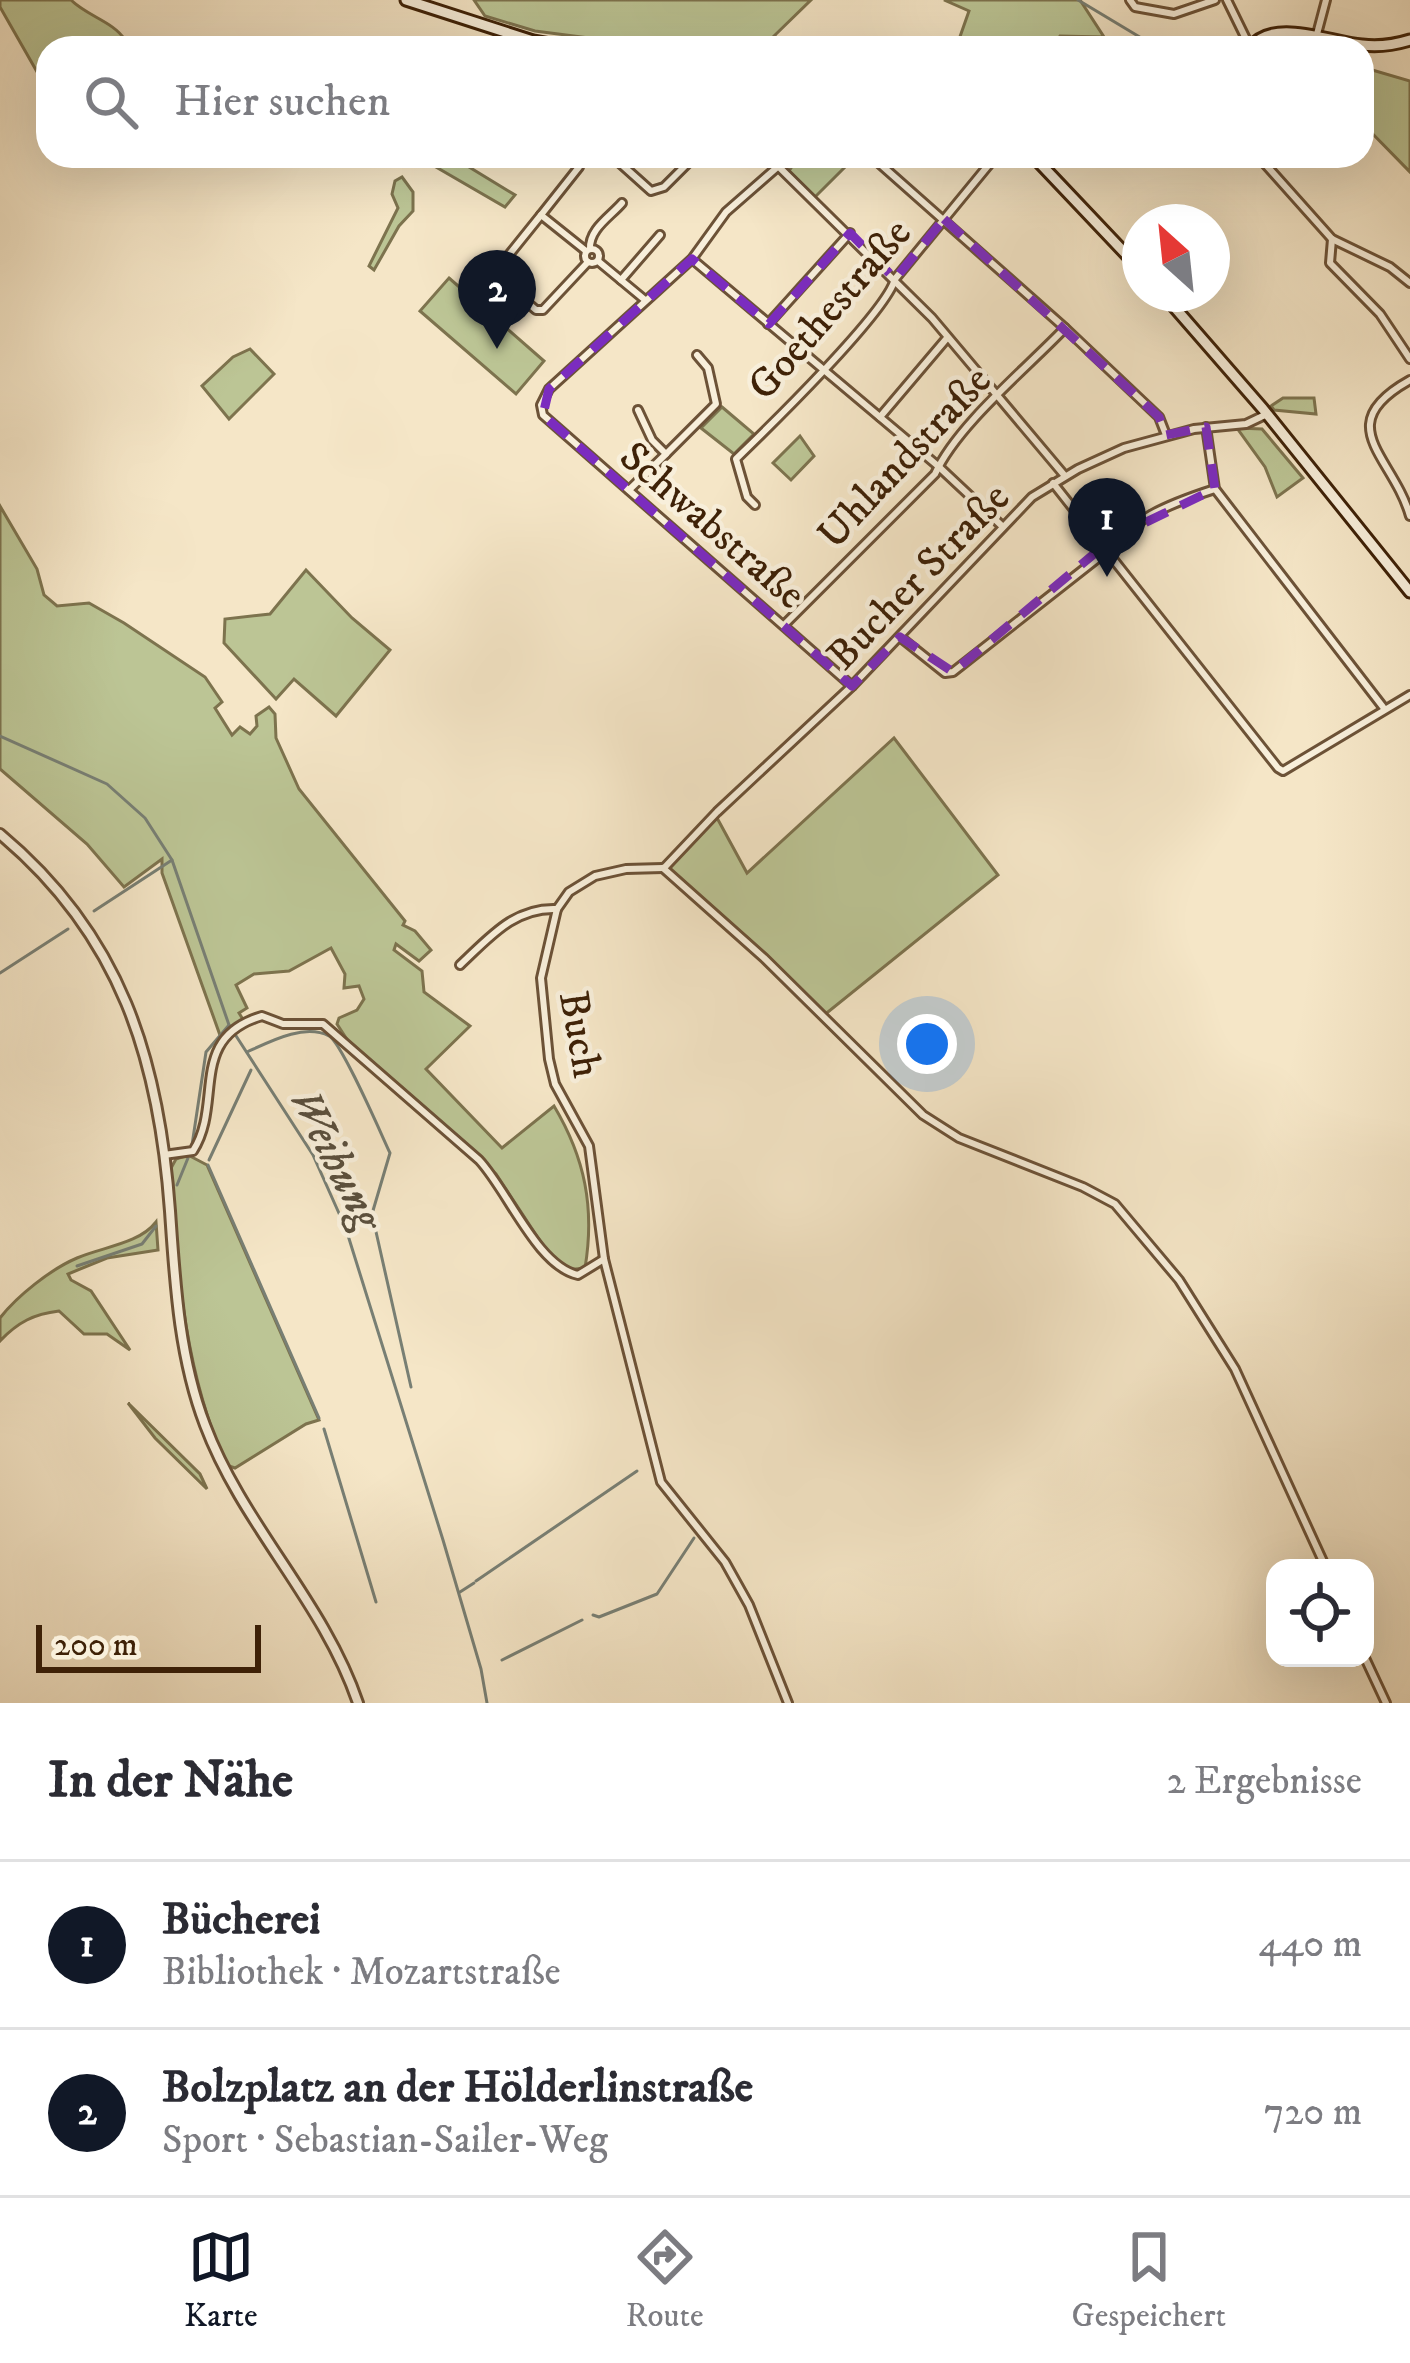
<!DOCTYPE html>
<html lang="de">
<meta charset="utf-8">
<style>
:root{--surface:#fff;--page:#f7f7f7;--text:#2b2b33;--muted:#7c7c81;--line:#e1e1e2;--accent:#111827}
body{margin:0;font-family:"IM FELL DW Pica",serif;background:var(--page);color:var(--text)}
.controls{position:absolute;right:36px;bottom:36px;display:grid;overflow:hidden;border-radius:24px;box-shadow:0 12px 48px #0002}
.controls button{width:108px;height:108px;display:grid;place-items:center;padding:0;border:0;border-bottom:3px solid var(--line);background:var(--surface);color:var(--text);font:60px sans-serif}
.compass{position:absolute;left:1122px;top:204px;width:108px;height:108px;border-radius:50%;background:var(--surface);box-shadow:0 12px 48px #0002;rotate:333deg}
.scale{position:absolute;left:36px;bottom:30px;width:225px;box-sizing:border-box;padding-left:12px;border:6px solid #3e2107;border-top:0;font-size:33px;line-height:42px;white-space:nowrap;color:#3e2107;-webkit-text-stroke:9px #f8efdb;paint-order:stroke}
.you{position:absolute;left:927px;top:1044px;width:42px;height:42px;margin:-30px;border:9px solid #fff;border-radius:50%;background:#1a73e8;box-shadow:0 0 0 18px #1a73e833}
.badge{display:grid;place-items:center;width:78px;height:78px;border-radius:50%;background:var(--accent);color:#fff;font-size:39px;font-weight:700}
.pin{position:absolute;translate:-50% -99px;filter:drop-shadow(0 3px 6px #0008)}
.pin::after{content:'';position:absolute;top:63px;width:42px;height:36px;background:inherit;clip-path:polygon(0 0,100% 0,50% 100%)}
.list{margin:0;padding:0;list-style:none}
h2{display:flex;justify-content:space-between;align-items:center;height:156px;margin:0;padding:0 48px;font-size:51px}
h2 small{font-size:39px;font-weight:400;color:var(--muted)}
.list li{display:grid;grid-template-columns:78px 1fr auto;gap:36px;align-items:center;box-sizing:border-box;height:168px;padding:0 48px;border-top:3px solid var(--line)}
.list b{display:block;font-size:45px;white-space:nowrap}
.list p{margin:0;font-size:39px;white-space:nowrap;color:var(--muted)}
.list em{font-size:39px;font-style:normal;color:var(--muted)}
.icon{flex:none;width:66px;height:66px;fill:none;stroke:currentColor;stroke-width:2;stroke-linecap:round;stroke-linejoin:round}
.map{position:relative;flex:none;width:1410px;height:1703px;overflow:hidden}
.search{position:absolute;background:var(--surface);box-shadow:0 12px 48px #0002;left:36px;right:36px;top:36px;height:132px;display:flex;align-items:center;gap:30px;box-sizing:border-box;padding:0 42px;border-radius:36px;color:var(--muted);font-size:45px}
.sheet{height:492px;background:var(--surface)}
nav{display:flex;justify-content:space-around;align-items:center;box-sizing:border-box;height:168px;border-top:3px solid var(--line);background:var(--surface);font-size:33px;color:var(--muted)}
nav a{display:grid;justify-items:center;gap:6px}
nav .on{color:var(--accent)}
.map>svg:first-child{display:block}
</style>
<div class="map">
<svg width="1410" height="1703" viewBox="0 0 1410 1703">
<rect width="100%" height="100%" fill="#f5e6c7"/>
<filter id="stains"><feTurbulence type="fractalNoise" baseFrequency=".00167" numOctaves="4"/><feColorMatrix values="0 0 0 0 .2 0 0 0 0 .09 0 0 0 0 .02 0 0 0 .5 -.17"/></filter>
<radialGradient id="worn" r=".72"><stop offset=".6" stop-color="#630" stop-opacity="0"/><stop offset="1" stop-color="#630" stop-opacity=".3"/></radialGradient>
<g fill="#bcc595" stroke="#7d734e" stroke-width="3">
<path d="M0 0H71C87 16 114 22 125 40L118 48H48V91L0 7Z"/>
<path d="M474 0H811L774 36 798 48 620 42 535 31 485 16Z"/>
<path d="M944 0H1080L1104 37 1060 36 1052 48H956L969 11Z"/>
<path d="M1362 67 1410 81V172L1362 123Z"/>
<path d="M417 156H451L515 195 505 207Z"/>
<path d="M799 156 803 157 856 156 815 197 789 171Z"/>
<path d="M402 177 413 192V211L399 226 374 270 369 266 398 208 392 194 395 181Z"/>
<path d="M449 278 544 361 516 394 420 311Z"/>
<path d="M250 349 274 374 229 419 202 386 233 357Z"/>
<path d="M1283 398H1314L1316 414 1274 410 1271 406Z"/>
<path d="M722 407 754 434 734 454 701 428Z"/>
<path d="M1237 428 1262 429 1303 478 1277 497 1265 467Z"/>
<path d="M800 436 814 456 791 480 773 463Z"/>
<path d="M0 506 37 569 44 595 57 606 89 603 124 623 205 677 222 702 215 708 232 735 240 727 250 734 257 726 256 716 269 707 275 714 276 738 299 789 405 921 403 925 415 931 431 950 419 961 396 944 394 950 422 971 424 992 470 1026 426 1069 502 1148 554 1106C585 1158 595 1208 585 1268L566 1270 548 1253 496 1174 348 1041 337 1024 339 1018 357 1010 364 999 359 986 344 988 345 974 331 948 289 971 254 974 236 985 247 1008 239 1013 244 1021 221 1038 162 873V859L124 887 87 844 0 769Z"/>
<path d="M306 570 352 618 390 650 336 716 294 679 276 699 224 643 225 619 270 614Z"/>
<path d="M894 738 998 875 823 1016 750 940 670 873 668 865 716 816 747 873Z"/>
<path d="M188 1155 207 1165 319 1420 306 1424 235 1468 226 1465C184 1370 178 1273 170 1170L176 1159Z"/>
<path d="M156 1222 158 1250 107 1258 68 1274 71 1280 91 1291 130 1350 107 1334H84L59 1311C34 1314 18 1322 0 1341V1318C17 1296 51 1269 77 1258 102 1247 139 1244 156 1222Z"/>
<path d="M128 1403 200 1474 207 1489 155 1438Z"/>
</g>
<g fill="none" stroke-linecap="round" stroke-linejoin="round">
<g stroke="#787f74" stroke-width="3">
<path d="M1078 0 1158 48"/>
<path d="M0 736 107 784 145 818 172 860 229 1025 313 1155 346 1229 443 1540 481 1669 487 1703"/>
<path d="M94 911 172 860"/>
<path d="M0 973 68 929"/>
<path d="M247 1052C269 1042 304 1023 329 1036 342 1043 381 1134 390 1153L372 1214 411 1387"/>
<path d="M192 1145 206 1052 229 1025"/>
<path d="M209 1160 251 1070"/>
<path d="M208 1165 319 1418"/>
<path d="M177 1185 188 1158"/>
<path d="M77 1266 142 1244 156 1226"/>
<path d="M324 1429 376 1602"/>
<path d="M476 1581 637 1471"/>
<path d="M460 1592 474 1583"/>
<path d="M593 1615 599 1617 657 1594 694 1538"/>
<path d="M502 1660 582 1620"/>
</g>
<g stroke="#6c5237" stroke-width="12">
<g id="minor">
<path d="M1130 0 1135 7 1174 14 1215 0"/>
<path d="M1227 0 1250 47"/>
<path d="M1317 34 1326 0"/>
<path d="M612 156 651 191 664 187 695 156"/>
<path d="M790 156 726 212 692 259 549 389 541 405 543 415 852 686"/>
<path d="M871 156 1065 328 1159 417 1166 435"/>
<path d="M1258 156 1332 239 1390 267 1410 283"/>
<path d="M579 167 541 215 586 251"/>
<path d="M780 168 932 318 1065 476"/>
<path d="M541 215 500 266V279L536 310H543L588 262"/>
<path d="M1332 239 1330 263 1380 314 1410 359"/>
<circle cx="592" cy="256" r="7"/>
<path d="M590 249C589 229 610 217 622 203"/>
<path d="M692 259 938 466 1002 526"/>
<path d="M598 261 645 300"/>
<path d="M621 280 660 235"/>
<path d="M768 324 850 233"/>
<path d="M1410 380C1329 425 1393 456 1410 516"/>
<path d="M880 417 947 338"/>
<path d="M1206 427 1215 489 1383 707"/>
<path d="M666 454 716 404 708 368 697 355"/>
<path d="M1053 483 1278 768 1283 771 1410 695"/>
<path d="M629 490 666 454 652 440 638 410"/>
<path d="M755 505 747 497 736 459C767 429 886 313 895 279L996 156"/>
<path d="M785 624 935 474C957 425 1027 368 1065 328"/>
<path d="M900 637 945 673 953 672 1098 558C1133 519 1165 505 1215 489"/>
<path d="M663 868 764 958 923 1115 959 1138 1083 1187 1115 1204 1179 1280 1235 1369 1326 1568"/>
<path d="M663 868 626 869 595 876 569 892 557 909 541 978 549 1059 555 1084 589 1146 604 1259 661 1482 725 1562 749 1605 788 1703"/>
<path d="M664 868 717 812 852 686 1032 497 1078 469 1124 448 1194 429 1246 424 1267 414"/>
<path d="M460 965C489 938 514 907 557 909"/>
<path d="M164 1155 193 1151C224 1103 187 1038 262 1016L283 1024H323L479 1160C508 1191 537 1266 578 1275L604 1259"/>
<path d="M1365 1658 1386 1703"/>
</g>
</g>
<g stroke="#6c5237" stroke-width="14">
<path id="tertiary" d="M0 834C121 935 159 1059 170 1211 175 1283 179 1357 205 1425 243 1526 324 1602 358 1703"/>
</g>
<g stroke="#3e2107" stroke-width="15">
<g id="secondary">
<path d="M406 0 533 41 572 48"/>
<path d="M1250 48C1274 17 1328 42 1362 45 1378 47 1394 45 1410 40"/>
<path d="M1033 156 1140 269"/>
<path d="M1226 156H1246"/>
<path d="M1163 294 1263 409 1410 592"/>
</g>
</g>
<use href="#minor" stroke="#f8efdb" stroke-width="6"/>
<use href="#tertiary" stroke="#f8efdb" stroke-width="8"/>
<use href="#secondary" stroke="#f8efdb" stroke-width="9"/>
</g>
<path fill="none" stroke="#7b2cbf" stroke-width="9" stroke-dasharray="24 15" stroke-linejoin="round" d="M944 219 1159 417 1166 435 1206 427 1215 489 1113 538 953 672 900 637 852 686 543 415 549 389 692 259 769 324 850 233 895 279Z"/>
<g text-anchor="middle" stroke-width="9" stroke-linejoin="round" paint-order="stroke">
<g font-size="42" fill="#3e2107" stroke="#f8efdb">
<text transform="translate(828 308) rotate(-49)" y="15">Goethestraße</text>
<text transform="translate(903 456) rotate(-47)" y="15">Uhlandstraße</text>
<text transform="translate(714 524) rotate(41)" y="15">Schwabstraße</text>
<text transform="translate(917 575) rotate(-46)" y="15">Bucher Straße</text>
<text transform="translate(582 1034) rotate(80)" y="15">Buch</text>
</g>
<g font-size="45" font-style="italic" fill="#5b503d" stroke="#f8efdb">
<text transform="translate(338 1158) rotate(63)" y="16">Weihung</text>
</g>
</g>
<rect width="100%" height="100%" filter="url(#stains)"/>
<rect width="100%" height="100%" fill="url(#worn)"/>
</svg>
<div class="controls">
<button><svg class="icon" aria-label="locate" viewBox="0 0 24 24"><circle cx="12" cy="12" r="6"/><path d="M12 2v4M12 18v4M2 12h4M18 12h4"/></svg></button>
</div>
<svg class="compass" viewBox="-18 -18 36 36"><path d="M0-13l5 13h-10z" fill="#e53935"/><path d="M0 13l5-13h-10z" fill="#7c7c81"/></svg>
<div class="scale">200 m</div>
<div class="you"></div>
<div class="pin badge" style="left:1107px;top:577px">1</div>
<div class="pin badge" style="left:497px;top:349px">2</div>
<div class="search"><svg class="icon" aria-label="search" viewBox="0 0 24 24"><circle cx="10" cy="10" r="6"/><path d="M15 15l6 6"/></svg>Hier suchen</div>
</div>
<section class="sheet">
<h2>In der Nähe<small>2 Ergebnisse</small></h2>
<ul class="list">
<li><span class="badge">1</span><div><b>Bücherei</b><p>Bibliothek · Mozartstraße</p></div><em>440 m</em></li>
<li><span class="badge">2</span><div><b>Bolzplatz an der Hölderlinstraße</b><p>Sport · Sebastian-Sailer-Weg</p></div><em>720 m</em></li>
</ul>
</section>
<nav>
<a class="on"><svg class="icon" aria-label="map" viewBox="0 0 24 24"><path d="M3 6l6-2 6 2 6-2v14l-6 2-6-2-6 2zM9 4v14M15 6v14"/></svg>Karte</a>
<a><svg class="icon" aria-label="directions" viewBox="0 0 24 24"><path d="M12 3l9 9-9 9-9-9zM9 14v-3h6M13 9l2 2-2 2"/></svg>Route</a>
<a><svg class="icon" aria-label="saved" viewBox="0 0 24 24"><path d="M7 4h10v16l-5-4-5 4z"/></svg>Gespeichert</a>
</nav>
